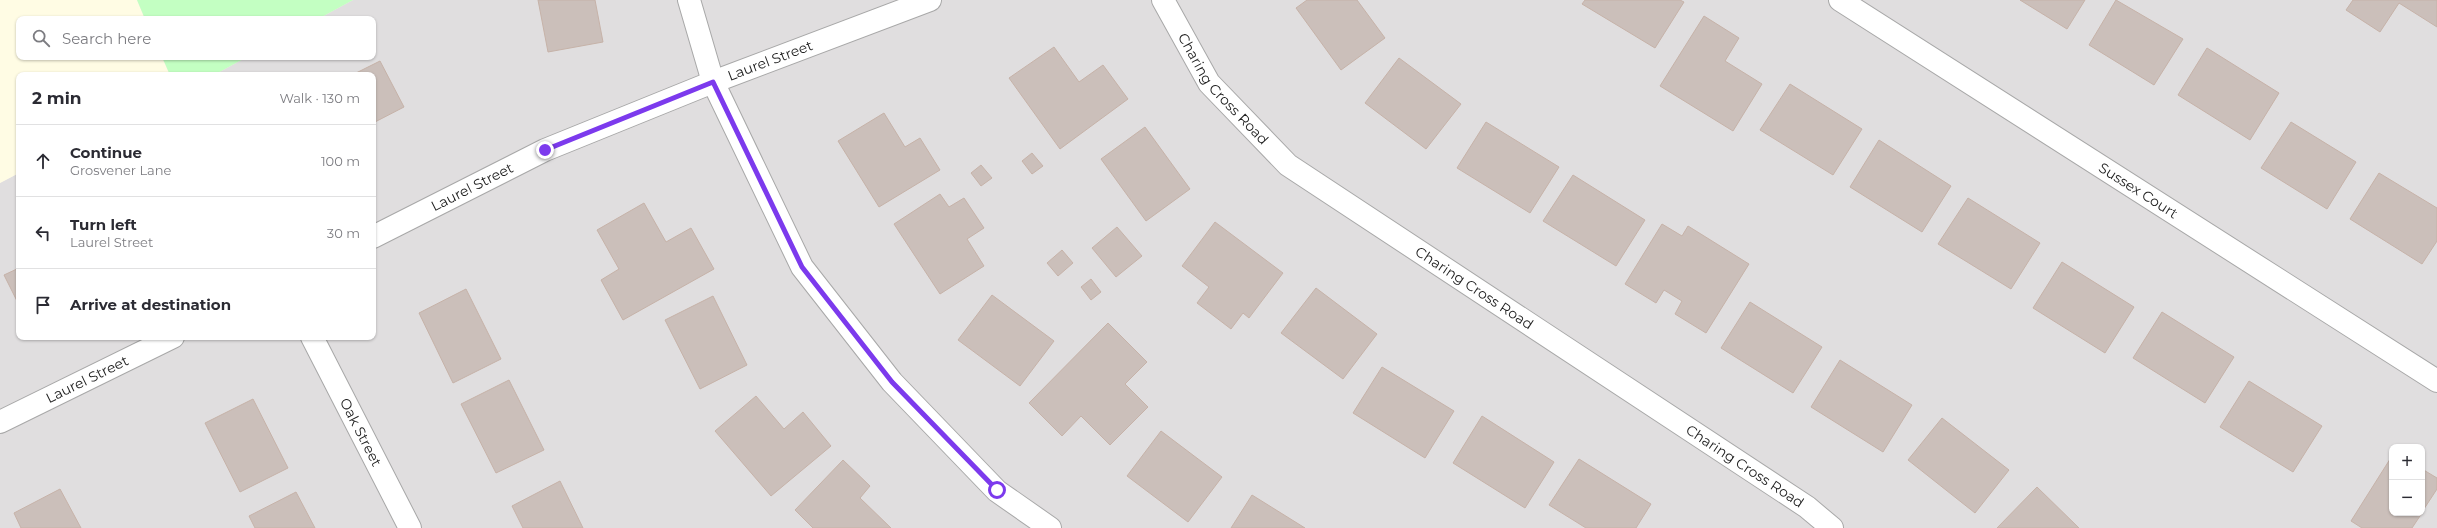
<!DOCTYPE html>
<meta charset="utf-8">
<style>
:root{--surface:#fff;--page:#f7f7f7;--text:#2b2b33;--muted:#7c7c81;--line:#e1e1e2}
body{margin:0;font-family:Montserrat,sans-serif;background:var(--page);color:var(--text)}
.controls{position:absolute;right:12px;bottom:12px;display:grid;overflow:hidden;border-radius:8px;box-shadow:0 1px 3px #0004}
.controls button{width:36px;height:36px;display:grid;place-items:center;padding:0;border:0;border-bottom:1px solid var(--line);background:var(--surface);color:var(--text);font:20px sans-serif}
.stop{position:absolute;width:12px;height:12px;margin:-9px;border:3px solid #7c3aed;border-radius:50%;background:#fff}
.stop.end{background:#7c3aed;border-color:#fff;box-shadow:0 1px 4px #0008}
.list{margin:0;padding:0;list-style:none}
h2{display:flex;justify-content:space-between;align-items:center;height:52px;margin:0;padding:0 16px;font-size:17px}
h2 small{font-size:13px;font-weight:400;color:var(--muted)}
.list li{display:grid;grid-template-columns:26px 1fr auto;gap:12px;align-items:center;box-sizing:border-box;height:72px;padding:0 16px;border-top:1px solid var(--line)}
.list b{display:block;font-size:15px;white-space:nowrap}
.list p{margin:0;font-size:13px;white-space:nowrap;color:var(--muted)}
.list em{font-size:13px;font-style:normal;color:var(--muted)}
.icon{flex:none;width:22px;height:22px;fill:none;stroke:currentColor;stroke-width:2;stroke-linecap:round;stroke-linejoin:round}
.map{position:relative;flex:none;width:2437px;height:528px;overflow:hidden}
.search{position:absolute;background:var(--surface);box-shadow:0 1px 3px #0004;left:16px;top:16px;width:360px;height:44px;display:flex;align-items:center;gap:10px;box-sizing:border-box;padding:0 14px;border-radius:8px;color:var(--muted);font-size:15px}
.panel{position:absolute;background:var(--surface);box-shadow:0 1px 3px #0004;left:16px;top:72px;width:360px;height:268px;border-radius:8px}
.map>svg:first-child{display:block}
</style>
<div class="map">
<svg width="2437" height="528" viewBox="0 0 2437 528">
<rect width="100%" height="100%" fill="#f3eee7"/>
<path fill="#e0dedf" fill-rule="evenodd" d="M353 0H2437V528H0V183L19 173V337H373V75H214L247 57H373V19H318ZM2392 447H2422V513H2392Z"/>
<path fill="#fffce4" d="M0 0H137L145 19H19V57H162L170 75H19V173L0 183Z"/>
<g fill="#c3ffc2">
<path d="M137 0H353L318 19H145Z"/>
<path d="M162 57H247L214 75H170Z"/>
</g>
<g fill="#cbbfba" stroke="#c6b2a8">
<path d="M538 0H595L603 42 548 52Z"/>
<path d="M1307 0H1357L1385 38 1341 70 1296 8Z"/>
<path d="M1585 0H1680L1684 2 1655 48 1582 4Z"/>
<path d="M2020 0H2085L2067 29Z"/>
<path d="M2116 0 2183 39 2154 85 2089 45Z"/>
<path d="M2353 0H2437V27L2399 3 2380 32 2346 10Z"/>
<path d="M1704 16 1739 38 1725 61 1762 84 1733 131 1660 86Z"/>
<path d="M1054 47 1079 82 1103 65 1128 99 1060 149 1009 78Z"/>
<path d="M2207 48 2279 93 2250 140 2178 95Z"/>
<path d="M1399 58 1461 104 1426 149 1365 103Z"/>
<path d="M380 61 404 107 373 123V75H352Z"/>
<path d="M1790 84 1862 129 1833 175 1760 130Z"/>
<path d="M884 113 905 147 920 138 940 170 879 207 838 141Z"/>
<path d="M1486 122 1559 167 1530 213 1457 168Z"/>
<path d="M2291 122 2356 162 2327 209 2261 168Z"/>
<path d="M1145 127 1190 189 1146 221 1101 159Z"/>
<path d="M1879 140 1951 186 1922 232 1850 187Z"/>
<path d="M1032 153 1043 166 1032 174 1022 161Z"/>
<path d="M981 165 992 178 981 186 971 173Z"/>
<path d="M2379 173 2437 208V241L2422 264 2350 219Z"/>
<path d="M1573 175 1645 220 1616 266 1543 221Z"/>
<path d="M940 194 949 207 964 198 984 228 967 239 984 266 940 294 894 224Z"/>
<path d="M1968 198 2040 243 2011 289 1938 244Z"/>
<path d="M644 203 666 242 691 228 714 269 623 320 601 280 619 269 597 230Z"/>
<path d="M1215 222 1283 273 1249 318 1243 313 1231 329 1197 303 1209 287 1182 266Z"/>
<path d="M1662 224 1682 236 1688 226 1749 264 1706 333 1675 314 1682 301 1664 290 1656 303 1625 284Z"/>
<path d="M1117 227 1142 256 1116 277 1092 248Z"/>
<path d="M1062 250 1073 263 1058 276 1047 263Z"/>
<path d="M2062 262 2134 307 2105 353 2033 308Z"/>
<path d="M19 268V305L4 275Z"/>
<path d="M1091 279 1101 292 1091 300 1081 287Z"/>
<path d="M1316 288 1377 334 1343 379 1281 333Z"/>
<path d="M466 289 501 359 453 383 419 313Z"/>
<path d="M992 295 1054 341 1020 386 958 340Z"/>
<path d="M713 296 747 365 700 389 665 320Z"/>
<path d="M1750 302 1822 347 1793 393 1721 348Z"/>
<path d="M2162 312 2234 357 2205 403 2133 358Z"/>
<path d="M1108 323 1147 362 1125 384 1148 407 1110 445 1081 416 1062 436 1029 403Z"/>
<path d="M1840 360 1912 405 1883 452 1811 407Z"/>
<path d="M1382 367 1454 411 1425 458 1353 413Z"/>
<path d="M509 380 544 450 496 473 461 404Z"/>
<path d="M2249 381 2322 426 2293 472 2220 427Z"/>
<path d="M756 396 784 429 803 412 831 446 771 496 715 431Z"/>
<path d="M253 399 288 468 240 492 205 423Z"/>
<path d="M1482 416 1554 462 1525 508 1453 463Z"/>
<path d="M1942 418 2009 470 1975 513 1908 460Z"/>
<path d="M1161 431 1222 477 1188 522 1127 476Z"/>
<path d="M2392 456V513H2422L2412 528H2362L2351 521Z"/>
<path d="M1579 459 1651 504 1636 528H1586L1549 505Z"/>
<path d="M843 460 870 486 860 498 891 528H813L795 510Z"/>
<path d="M2422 469 2437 478V489L2422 512Z"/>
<path d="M560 481 583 528H523L512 506Z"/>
<path d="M2037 487 2079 528H1997Z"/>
<path d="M60 489 81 528H21L14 513Z"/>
<path d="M296 492 315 528H255L249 516Z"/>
<path d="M1252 495 1305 528H1231Z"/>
</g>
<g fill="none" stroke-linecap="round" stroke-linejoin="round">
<g stroke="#a8a8a8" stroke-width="24">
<g id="minor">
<path d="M689 0 713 82 802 267 892 382 997 491 1050 528"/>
<path id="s1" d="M1163 0 1209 83 1288 165 1807 507 1832 528"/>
<path id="s2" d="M1840 0 2437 381"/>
<path id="s3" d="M373 237 545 150 713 82 930 0"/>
<path id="s4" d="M312 337 410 528"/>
<path id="s5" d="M0 422 173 337"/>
</g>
</g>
<use href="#minor" stroke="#fff" stroke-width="22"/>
</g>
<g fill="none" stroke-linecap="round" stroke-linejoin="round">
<path stroke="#7c3aed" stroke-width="5" d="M545 150 713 82 802 267 892 382 997 490"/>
</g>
<g text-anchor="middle" stroke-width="3" stroke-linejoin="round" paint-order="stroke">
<g font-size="14" fill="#212121" stroke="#fff">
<text dy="5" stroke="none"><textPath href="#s3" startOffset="435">Laurel Street</textPath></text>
<text dy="5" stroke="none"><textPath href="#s1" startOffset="108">Charing Cross Road</textPath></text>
<text dy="5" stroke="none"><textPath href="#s3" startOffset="111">Laurel Street</textPath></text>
<text dy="5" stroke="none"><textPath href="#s2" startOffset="354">Sussex Court</textPath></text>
<text dy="5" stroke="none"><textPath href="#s1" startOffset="432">Charing Cross Road</textPath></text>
<text dy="5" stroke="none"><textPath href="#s5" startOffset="97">Laurel Street</textPath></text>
<text dy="5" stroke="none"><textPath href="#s4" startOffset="107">Oak Street</textPath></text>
<text dy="5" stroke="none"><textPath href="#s1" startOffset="756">Charing Cross Road</textPath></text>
</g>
</g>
</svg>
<div class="controls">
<button>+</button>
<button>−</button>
</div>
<div class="stop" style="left:997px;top:490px"></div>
<div class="stop end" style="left:545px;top:150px"></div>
<div class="search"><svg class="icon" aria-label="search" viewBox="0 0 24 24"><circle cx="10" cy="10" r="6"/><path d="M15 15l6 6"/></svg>Search here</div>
<section class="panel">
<h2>2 min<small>Walk · 130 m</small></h2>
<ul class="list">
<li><svg class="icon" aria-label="ahead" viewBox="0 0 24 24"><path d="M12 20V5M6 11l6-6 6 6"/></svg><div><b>Continue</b><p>Grosvener Lane</p></div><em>100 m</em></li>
<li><svg class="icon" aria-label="left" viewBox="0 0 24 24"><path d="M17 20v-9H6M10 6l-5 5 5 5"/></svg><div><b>Turn left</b><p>Laurel Street</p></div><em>30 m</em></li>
<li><svg class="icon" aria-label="arrive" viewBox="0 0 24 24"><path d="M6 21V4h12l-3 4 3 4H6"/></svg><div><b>Arrive at destination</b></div></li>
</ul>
</section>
</div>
